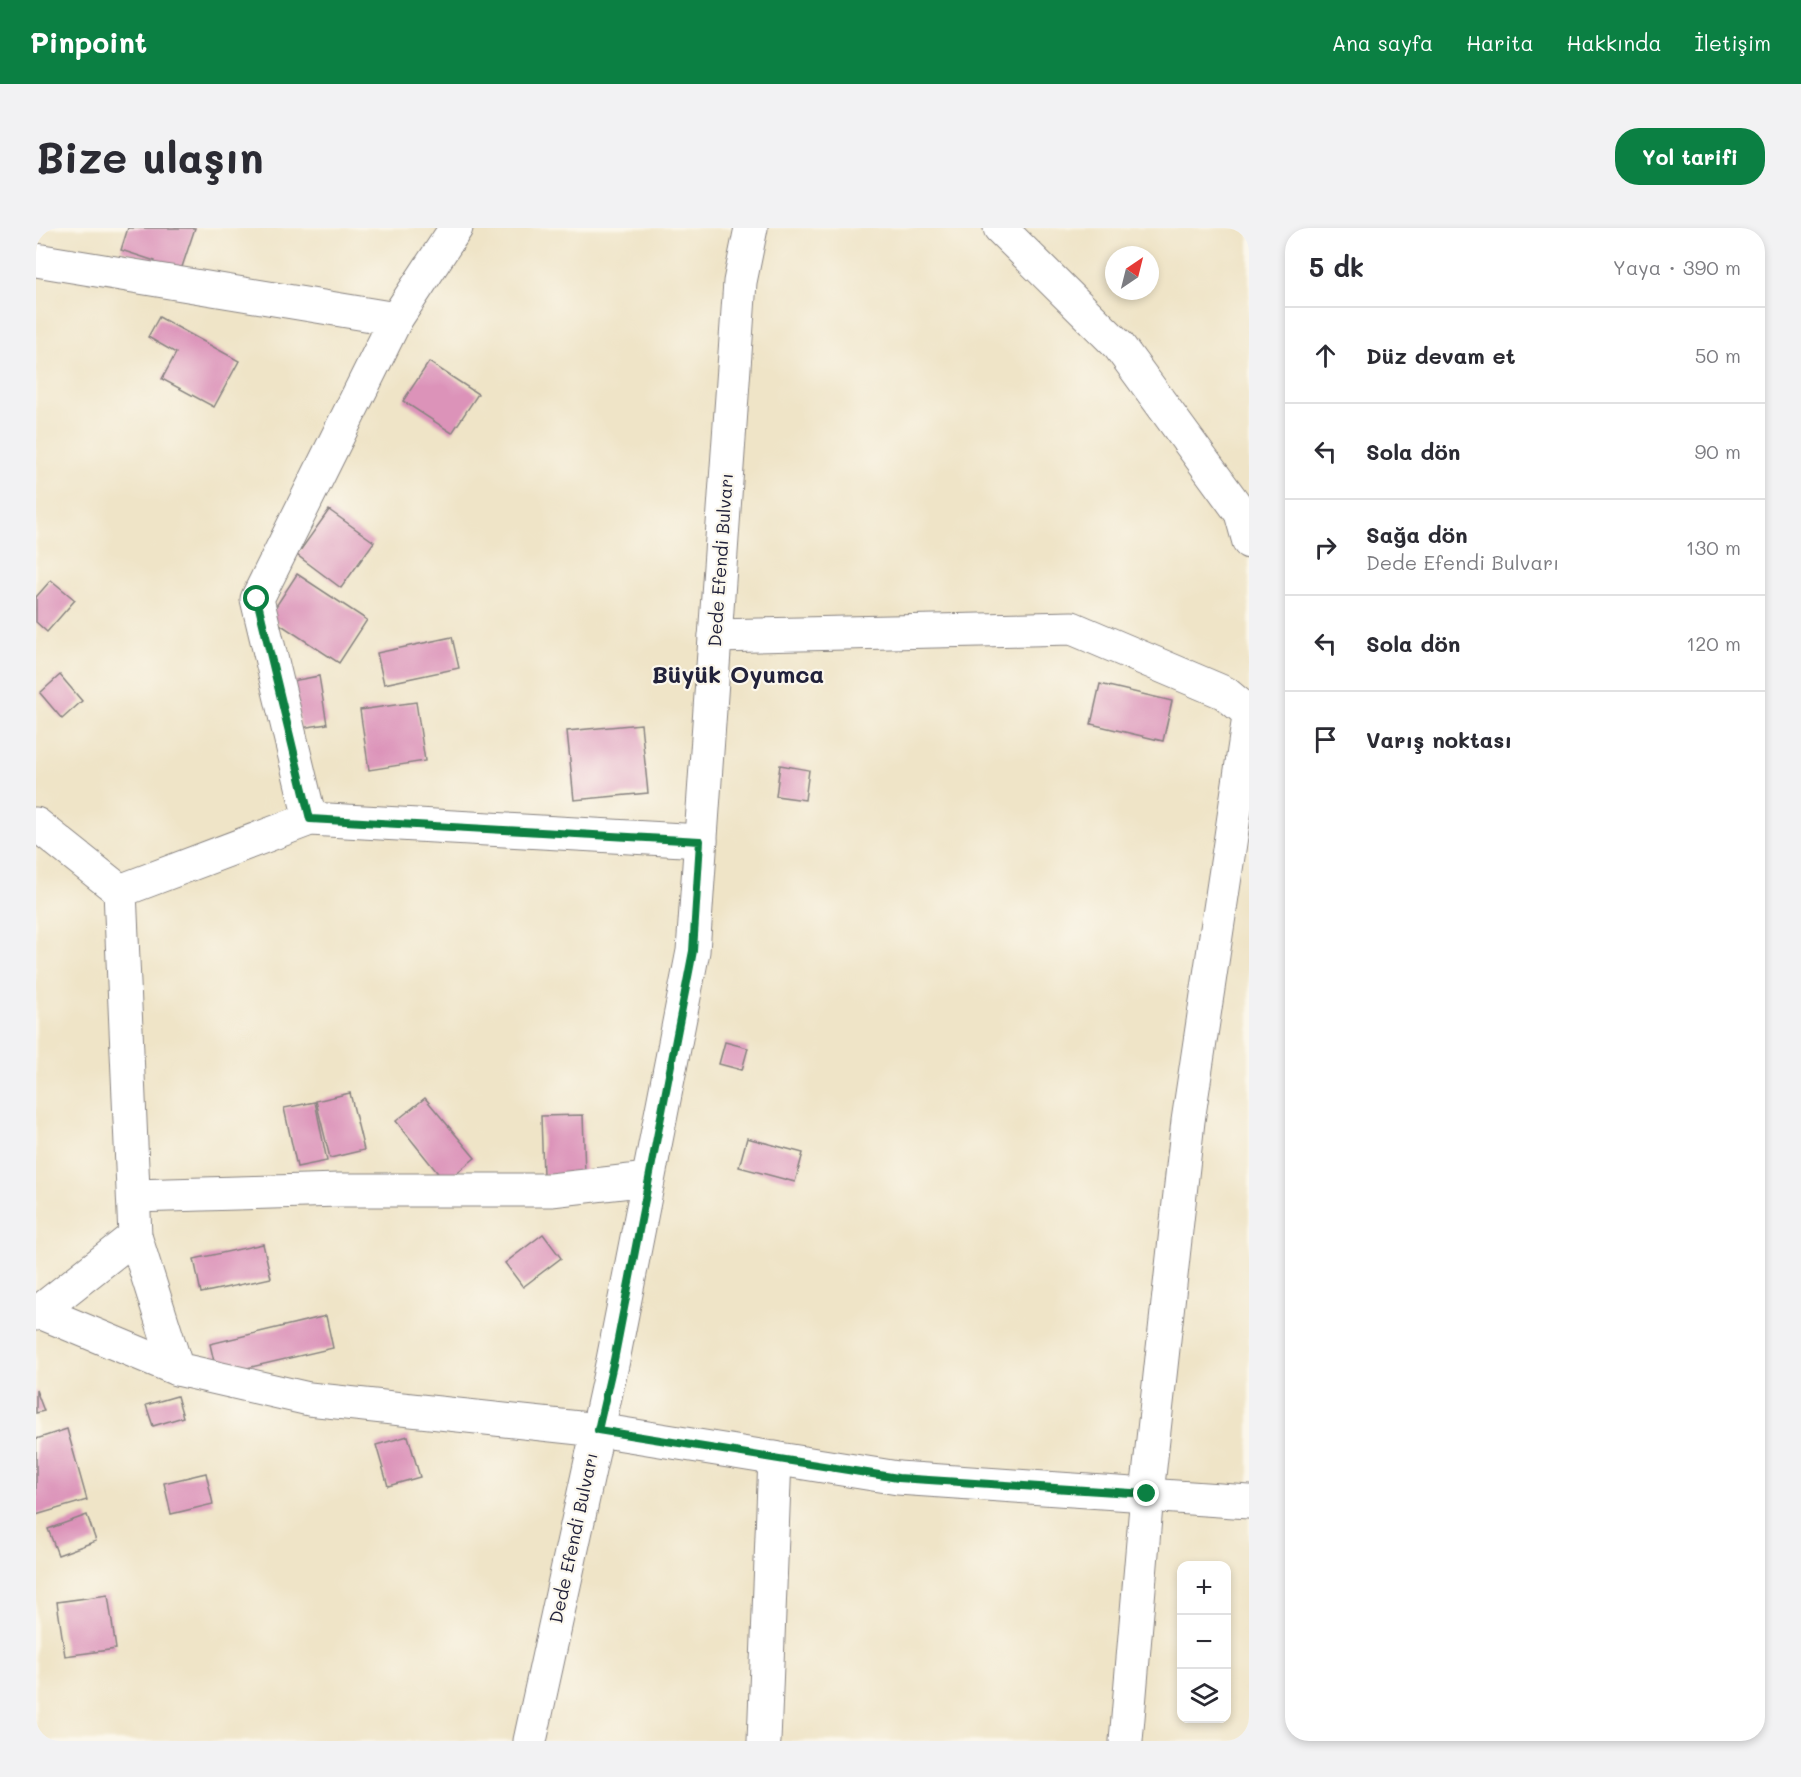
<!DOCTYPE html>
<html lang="tr">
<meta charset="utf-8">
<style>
:root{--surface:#fff;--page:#f2f2f3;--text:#2b2b33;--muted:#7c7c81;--line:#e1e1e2;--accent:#0b8043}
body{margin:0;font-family:Mali,sans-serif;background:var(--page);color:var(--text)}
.controls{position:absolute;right:18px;bottom:18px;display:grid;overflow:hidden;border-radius:12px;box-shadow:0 3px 9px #0003}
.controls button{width:54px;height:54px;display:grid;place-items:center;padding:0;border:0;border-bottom:2px solid var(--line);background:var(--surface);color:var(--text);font:30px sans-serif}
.compass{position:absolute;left:1069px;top:18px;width:54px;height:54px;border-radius:50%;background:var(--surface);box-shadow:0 3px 9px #0003;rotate:35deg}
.stop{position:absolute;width:18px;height:18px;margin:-14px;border:4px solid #0b8043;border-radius:50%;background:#fff}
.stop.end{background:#0b8043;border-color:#fff;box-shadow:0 2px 6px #0008}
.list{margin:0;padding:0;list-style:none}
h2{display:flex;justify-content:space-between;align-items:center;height:78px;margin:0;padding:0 24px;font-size:26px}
h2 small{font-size:20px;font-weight:400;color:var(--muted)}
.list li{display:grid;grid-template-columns:39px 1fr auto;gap:18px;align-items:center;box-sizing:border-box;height:96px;padding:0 24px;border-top:2px solid var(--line)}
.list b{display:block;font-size:22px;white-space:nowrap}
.list p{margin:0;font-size:20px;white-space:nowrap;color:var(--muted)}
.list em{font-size:20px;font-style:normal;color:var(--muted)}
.icon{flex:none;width:33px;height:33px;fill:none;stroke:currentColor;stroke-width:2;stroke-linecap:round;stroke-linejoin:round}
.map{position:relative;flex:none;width:1213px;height:1513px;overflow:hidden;border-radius:24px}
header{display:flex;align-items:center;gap:36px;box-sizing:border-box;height:84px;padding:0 30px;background:var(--accent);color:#fff}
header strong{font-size:28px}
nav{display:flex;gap:33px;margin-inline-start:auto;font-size:21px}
.intro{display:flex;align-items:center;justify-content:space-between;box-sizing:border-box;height:144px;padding:0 36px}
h1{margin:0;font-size:42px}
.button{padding:15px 27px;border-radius:24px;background:var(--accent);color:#fff;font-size:21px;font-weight:700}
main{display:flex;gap:36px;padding:0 36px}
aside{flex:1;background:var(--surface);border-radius:24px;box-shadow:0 3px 9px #0003}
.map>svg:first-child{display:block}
</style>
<header>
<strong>Pinpoint</strong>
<nav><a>Ana sayfa</a><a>Harita</a><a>Hakkında</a><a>İletişim</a></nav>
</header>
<div class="intro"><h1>Bize ulaşın</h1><a class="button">Yol tarifi</a></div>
<main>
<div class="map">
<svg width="1213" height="1513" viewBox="0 0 1213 1513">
<rect width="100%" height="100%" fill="#fbf7ec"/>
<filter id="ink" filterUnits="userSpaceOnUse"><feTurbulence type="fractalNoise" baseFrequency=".0167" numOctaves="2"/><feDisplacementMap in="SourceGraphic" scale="12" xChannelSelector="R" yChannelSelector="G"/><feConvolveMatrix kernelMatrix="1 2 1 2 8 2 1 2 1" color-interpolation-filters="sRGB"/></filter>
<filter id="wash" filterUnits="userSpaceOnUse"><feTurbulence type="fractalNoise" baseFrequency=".008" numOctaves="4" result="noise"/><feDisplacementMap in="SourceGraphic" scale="24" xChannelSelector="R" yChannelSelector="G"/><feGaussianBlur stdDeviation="1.35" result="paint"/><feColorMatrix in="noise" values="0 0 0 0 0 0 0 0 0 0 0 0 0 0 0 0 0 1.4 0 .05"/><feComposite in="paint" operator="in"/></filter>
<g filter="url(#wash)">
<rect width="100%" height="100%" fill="#efe4c7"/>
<g id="blocks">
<g fill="#dc93b9">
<path d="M92 0H159L143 48 116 39 119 33 85 22Z"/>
<path d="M123 89 203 133 178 179 126 151 140 125 112 109Z"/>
<path d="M393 134 442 166 416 205 367 173Z"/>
<path d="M293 282 338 314 305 360 261 327Z"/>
<path d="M261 346 331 392 303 435 233 389Z"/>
<path d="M15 352 39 372 11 404 0 394V369Z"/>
<path d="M416 409 423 440 348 456 341 425Z"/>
<path d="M24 447 46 473 26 491 4 465Z"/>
<path d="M283 448 291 496 265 500 256 453Z"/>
<path d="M1064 456 1136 473 1127 513 1055 496Z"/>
<path d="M380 474 389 533 333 542 324 482Z"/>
<path d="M605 496 612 565 538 572 531 503Z"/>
<path d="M744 537 773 542 769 572 740 568Z"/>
<path d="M689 814 712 820 706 842 683 836Z"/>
<path d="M314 865 328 922 294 930 280 873Z"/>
<path d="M389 870 439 930 409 954 360 893Z"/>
<path d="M279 874 291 933 261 939 248 880Z"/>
<path d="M547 887 549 946 507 947 505 888Z"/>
<path d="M711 910 767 925 759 954 703 939Z"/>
<path d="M507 1006 525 1030 487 1059 469 1035Z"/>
<path d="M227 1016 235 1050 165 1065 158 1031Z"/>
<path d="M290 1088 297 1120 181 1147 174 1116Z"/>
<path d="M0 1162 8 1183 0 1185Z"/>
<path d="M141 1168 147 1189 117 1198 110 1177Z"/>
<path d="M31 1201 51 1272 0 1287V1211Z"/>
<path d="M372 1208 384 1249 352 1258 340 1217Z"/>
<path d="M170 1245 177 1276 135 1286 128 1255Z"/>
<path d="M51 1287 60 1313 22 1327 12 1301Z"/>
<path d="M72 1367 80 1421 29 1428 21 1374Z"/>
</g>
</g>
</g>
<g filter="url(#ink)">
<use href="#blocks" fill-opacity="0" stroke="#888381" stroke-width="1.5"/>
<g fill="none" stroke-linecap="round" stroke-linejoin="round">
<g stroke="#888381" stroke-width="35">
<g id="street">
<path d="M964 0 1083 118 1205 285 1213 314"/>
<path d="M0 32 360 91"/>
<path d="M679 408 1036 400 1189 465 1213 485"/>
<path d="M274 591 221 371 360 91 420 0"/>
<path d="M0 596 84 663"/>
<path d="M665 613 274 591 84 663 99 1008 141 1141 273 1171 562 1202 862 1250 1213 1274"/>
<path d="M98 968 303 962H515L612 951"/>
<path d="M4 1084 141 1141"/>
<path d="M0 1086 99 1008"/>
<path d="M728 1513 739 1230"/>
<path d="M1090 1513 1111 1266 1152 893 1213 489"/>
</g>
</g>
<g stroke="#888381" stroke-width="35">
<path id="secondary" d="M494 1513 577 1132 657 723 704 54 715 0"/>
</g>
<use href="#street" stroke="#fff" stroke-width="33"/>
<use href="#secondary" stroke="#fff" stroke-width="33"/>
</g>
</g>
<g fill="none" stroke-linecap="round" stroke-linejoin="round" filter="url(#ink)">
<path stroke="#0b8043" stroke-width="8" d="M221 371 274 591 664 613 657 723 578 1132 562 1202 862 1250 1111 1266"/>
</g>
<g text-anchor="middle" stroke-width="4.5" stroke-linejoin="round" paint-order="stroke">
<g font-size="18" fill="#22223b" stroke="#fbf7ec">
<text transform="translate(685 332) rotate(-86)" y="6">Dede Efendi Bulvarı</text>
<text transform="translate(538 1310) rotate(-78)" y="6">Dede Efendi Bulvarı</text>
</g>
<g font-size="24" font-weight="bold" fill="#22223b" stroke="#fbf7ec">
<text x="702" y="455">Büyük Oyumca</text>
</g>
</g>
</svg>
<div class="controls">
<button>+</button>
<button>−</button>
<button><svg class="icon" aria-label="layers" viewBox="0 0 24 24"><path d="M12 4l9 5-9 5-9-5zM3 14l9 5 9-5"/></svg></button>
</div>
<svg class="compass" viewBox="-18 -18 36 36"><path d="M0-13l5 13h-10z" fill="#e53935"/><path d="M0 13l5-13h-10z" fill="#7c7c81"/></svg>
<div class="stop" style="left:221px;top:371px"></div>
<div class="stop end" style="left:1111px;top:1266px"></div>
</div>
<aside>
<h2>5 dk<small>Yaya · 390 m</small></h2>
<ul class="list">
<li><svg class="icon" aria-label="ahead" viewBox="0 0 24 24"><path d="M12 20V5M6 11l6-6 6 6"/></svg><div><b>Düz devam et</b></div><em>50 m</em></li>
<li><svg class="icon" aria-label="left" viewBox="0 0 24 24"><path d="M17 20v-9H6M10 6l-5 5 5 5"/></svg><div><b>Sola dön</b></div><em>90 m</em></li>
<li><svg class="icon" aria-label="right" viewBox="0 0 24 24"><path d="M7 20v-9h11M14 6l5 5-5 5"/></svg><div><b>Sağa dön</b><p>Dede Efendi Bulvarı</p></div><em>130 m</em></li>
<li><svg class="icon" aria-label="left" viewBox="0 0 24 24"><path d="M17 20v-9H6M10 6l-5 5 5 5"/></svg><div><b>Sola dön</b></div><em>120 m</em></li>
<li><svg class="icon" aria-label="arrive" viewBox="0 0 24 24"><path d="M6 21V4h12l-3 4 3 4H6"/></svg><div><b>Varış noktası</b></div></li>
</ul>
</aside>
</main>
